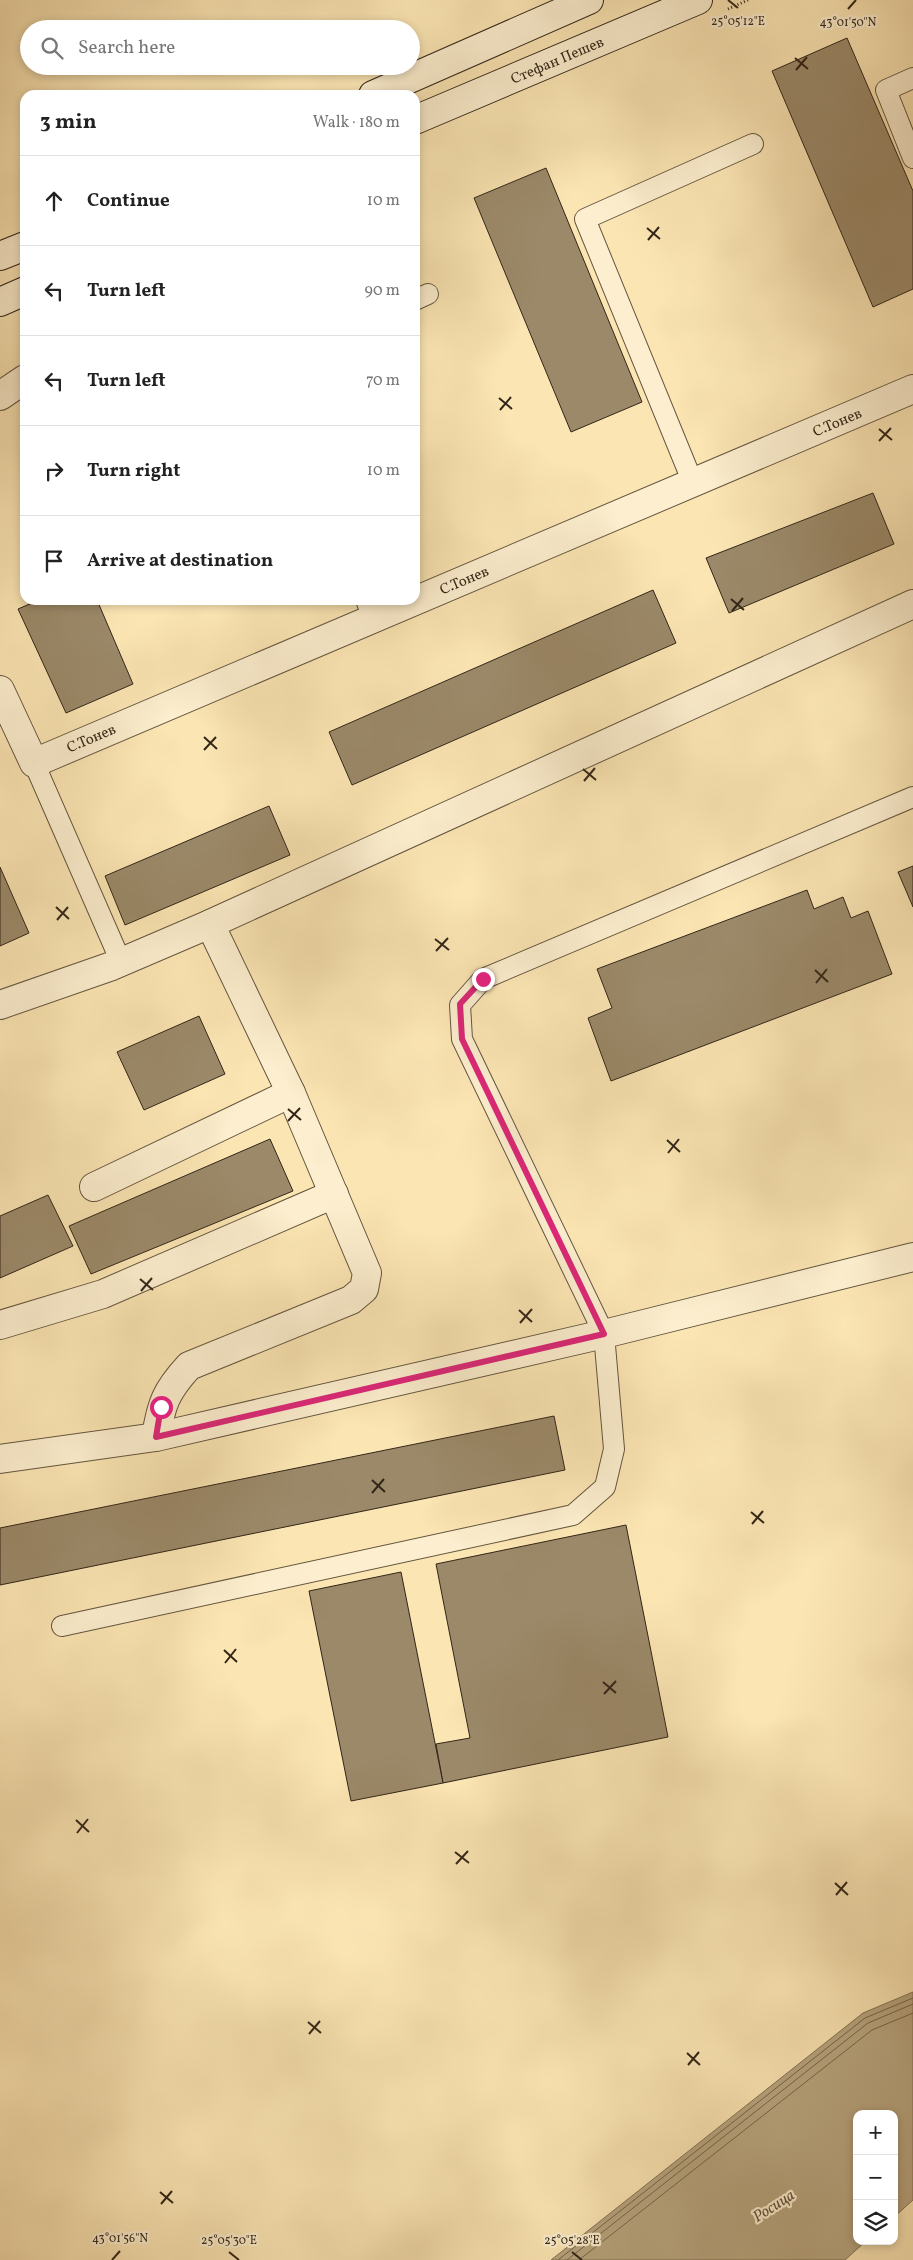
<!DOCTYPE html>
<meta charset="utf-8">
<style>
:root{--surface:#fff;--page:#f6f6f6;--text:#222;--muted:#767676;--line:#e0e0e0}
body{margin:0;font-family:Vollkorn,serif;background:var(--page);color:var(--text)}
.controls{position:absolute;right:15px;bottom:15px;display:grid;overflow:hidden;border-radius:10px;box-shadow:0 2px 8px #0003}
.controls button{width:45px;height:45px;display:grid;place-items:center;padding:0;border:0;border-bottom:1px solid var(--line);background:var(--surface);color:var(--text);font:25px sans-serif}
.stop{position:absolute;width:15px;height:15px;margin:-11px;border:4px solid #db2777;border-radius:50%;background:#fff}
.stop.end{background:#db2777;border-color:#fff;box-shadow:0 1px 5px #0008}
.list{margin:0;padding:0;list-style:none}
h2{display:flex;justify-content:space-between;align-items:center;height:65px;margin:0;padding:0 20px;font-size:21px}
h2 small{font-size:16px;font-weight:400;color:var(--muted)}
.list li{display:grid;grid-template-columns:32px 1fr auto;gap:15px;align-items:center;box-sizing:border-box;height:90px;padding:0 20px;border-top:1px solid var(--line)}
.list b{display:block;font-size:19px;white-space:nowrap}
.list em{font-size:16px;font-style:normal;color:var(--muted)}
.icon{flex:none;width:28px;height:28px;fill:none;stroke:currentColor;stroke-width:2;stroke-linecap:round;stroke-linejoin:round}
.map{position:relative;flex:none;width:913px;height:2260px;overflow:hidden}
.search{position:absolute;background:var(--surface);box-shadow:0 2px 8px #0003;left:20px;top:20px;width:400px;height:55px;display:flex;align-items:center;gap:12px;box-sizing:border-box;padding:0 18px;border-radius:28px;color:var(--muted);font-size:19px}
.panel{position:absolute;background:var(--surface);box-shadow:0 2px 8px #0003;left:20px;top:90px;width:400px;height:515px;border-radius:15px}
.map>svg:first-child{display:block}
</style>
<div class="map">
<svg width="913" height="2260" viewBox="0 0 913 2260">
<rect width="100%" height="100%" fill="#fbe5b3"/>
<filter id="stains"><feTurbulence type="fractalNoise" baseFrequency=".004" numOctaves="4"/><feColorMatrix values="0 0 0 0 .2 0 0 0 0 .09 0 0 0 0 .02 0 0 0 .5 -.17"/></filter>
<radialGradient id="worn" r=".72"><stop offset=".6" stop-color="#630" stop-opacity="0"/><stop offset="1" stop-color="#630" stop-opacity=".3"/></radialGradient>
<path fill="#b7a47e" stroke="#827255" d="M913 1992V2200L894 2217V2114H857V2241H866L845 2260H551L863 2013Z"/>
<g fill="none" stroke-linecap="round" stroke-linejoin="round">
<g stroke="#74654b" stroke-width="1">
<path d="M558 2260 865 2018 913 1998"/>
<path d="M567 2260 868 2023 913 2004"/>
<path d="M579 2260 872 2030 913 2013"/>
</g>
</g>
<g fill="#9b8969" stroke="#322618">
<path d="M847 38 913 191V289L873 307 772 71Z"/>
<path d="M546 168 642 402 571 432 474 198Z"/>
<path d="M873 493 894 544 729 613 706 558Z"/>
<path d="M653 590 676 643 352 785 329 732Z"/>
<path d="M39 600H97L133 684 66 713 18 609Z"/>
<path d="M269 806 290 855 125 925 105 876Z"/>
<path d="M913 866V907L898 872Z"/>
<path d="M0 867 29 933 0 946Z"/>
<path d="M807 890 814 909 843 897 851 918 868 911 892 974 611 1081 588 1018 612 1008 597 969Z"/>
<path d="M199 1016 225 1074 144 1110 117 1052Z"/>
<path d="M270 1139 293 1191 91 1274 69 1226Z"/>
<path d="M48 1195 73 1246 0 1278V1216Z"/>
<path d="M554 1416 565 1470 0 1585V1528Z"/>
<path d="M626 1525 668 1737 443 1783 436 1744 470 1738 436 1564Z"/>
<path d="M401 1572 443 1783 351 1801 309 1591Z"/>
</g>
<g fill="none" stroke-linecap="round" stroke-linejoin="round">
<g stroke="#64563f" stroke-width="22">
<g id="service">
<path d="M913 78 886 90 913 158"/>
<path d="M415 300 428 294"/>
<path d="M693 483 585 219 753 144"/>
<path d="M366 600 373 618"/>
<path d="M34 763 121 962"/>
<path d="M62 1626 573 1515 605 1487 614 1449 604 1334 462 1039 460 1005 483 979 913 797"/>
</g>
</g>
<g stroke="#64563f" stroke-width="30">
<g id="minor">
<path d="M0 396 25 379"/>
<path d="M0 690 34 763 913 389"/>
<path d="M0 1005 112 966 210 924 913 604"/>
<path d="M94 1187 291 1093"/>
<path d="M0 1325 103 1294 334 1194"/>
<path d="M156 1437C161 1404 166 1391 189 1366L351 1300 364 1289 367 1273 291 1093 210 924"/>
<path d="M0 1459 156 1437 604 1334 913 1257"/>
</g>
</g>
<g stroke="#322618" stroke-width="30">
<g id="secondary">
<path d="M373 95 589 0"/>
<path d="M415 120 698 0"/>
<path d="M0 256 25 246"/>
<path d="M0 302 25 291"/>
</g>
</g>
<path stroke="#322618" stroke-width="3" stroke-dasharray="1 2.5" stroke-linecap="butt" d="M728 9 748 0"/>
<use href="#service" stroke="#fceece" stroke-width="20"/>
<use href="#minor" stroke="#fceece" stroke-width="28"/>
<use href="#secondary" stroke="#fceece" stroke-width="28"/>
</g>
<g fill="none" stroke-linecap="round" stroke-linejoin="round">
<path stroke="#db2777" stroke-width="6" d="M161 1407 156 1437 604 1334 462 1039 460 1004 483 979"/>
</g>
<path fill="none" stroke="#322618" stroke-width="2" d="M728 0 738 8M848 9 856 0M795 58 808 69M796 70 807 57M647 228 660 239M648 240 659 227M499 398 512 409M500 410 511 397M879 429 892 440M879 441 891 428M731 599 744 610M732 611 743 598M204 737 217 749M204 750 216 737M583 769 596 780M584 781 595 768M56 907 69 919M57 920 68 907M435 939 449 950M436 951 448 938M815 970 828 982M816 983 827 969M288 1109 301 1120M288 1121 300 1108M667 1140 680 1152M668 1153 679 1139M140 1279 153 1290M141 1291 152 1278M519 1310 532 1322M520 1323 532 1309M372 1480 385 1492M372 1493 384 1479M751 1512 764 1523M752 1524 763 1511M224 1650 237 1662M225 1663 236 1649M603 1682 616 1693M604 1694 616 1681M76 1820 89 1832M77 1833 88 1819M455 1852 469 1863M456 1864 468 1851M835 1883 848 1895M836 1895 847 1882M308 2022 321 2033M309 2034 320 2021M687 2053 700 2065M688 2065 699 2052M160 2192 173 2203M161 2204 172 2191M229 2252 239 2260M572 2252 582 2260M112 2260 120 2251"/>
<g text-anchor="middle" stroke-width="4.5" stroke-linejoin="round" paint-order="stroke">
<g font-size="15" fill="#322618" stroke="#fceece">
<text transform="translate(557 60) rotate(-23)" y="5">Стефан Пешев</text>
<text transform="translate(837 422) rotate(-23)" y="5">С.Тонев</text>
<text transform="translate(464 580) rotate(-23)" y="5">С.Тонев</text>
<text transform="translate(91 738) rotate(-23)" y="5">С.Тонев</text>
</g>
<g font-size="16" font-style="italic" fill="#61523c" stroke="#fceece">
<text transform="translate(773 2205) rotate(-33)" y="6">Росица</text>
</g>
</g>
<g font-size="12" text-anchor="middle" fill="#322618" stroke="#fceece" stroke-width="4.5" stroke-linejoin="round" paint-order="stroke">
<text x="738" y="25">25°05'12"E</text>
<text x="848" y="26">43°01'50"N</text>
<text x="120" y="2242">43°01'56"N</text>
<text x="229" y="2244">25°05'30"E</text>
<text x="572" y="2244">25°05'28"E</text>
</g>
<rect width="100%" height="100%" filter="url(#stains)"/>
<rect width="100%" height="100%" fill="url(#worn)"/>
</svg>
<div class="controls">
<button>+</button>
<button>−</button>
<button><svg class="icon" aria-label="layers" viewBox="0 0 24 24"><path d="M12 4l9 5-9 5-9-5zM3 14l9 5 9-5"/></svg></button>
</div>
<div class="stop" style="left:161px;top:1407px"></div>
<div class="stop end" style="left:483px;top:979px"></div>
<div class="search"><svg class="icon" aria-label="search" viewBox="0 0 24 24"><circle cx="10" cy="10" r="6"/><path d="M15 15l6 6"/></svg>Search here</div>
<section class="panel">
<h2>3 min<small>Walk · 180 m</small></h2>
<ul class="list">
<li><svg class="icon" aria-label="ahead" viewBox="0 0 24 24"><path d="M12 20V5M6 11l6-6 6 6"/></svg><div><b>Continue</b></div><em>10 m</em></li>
<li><svg class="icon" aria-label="left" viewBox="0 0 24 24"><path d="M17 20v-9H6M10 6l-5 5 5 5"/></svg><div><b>Turn left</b></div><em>90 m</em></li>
<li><svg class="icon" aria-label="left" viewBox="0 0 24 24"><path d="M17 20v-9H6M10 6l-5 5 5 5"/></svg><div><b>Turn left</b></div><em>70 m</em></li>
<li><svg class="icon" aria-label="right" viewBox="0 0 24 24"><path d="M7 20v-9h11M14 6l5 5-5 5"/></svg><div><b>Turn right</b></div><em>10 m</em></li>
<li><svg class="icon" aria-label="arrive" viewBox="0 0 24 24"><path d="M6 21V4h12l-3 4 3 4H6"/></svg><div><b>Arrive at destination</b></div></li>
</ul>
</section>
</div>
